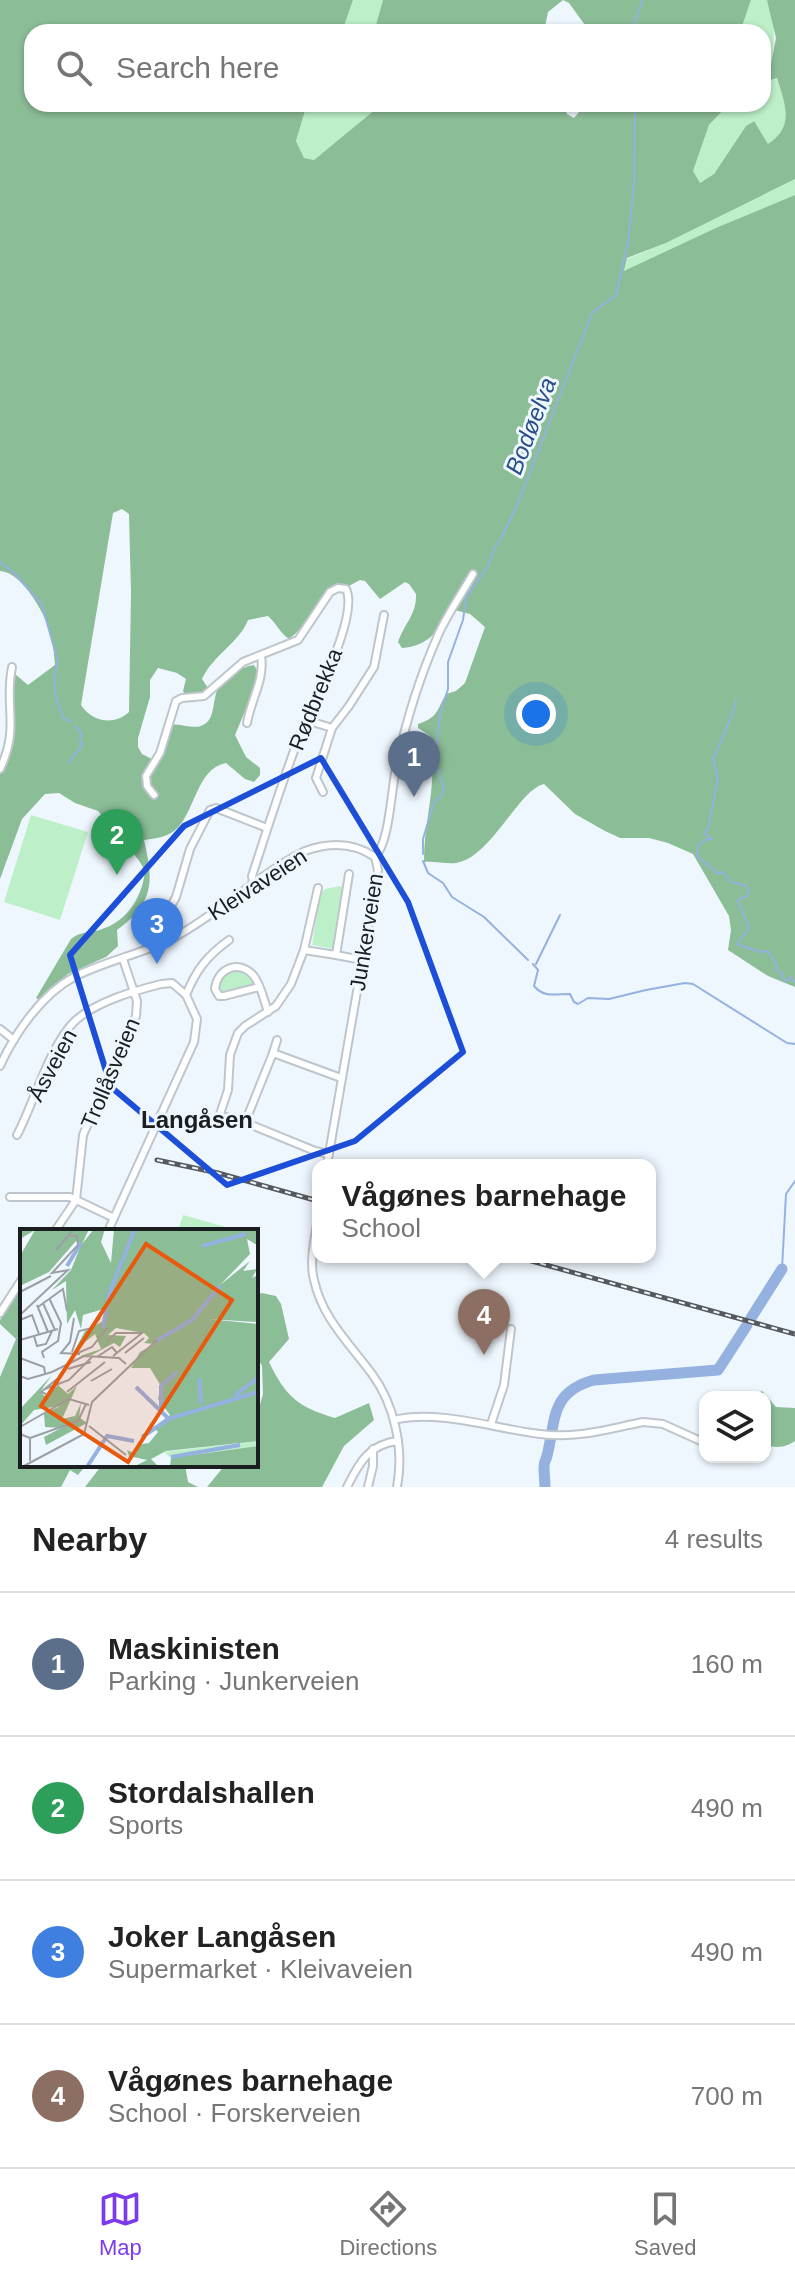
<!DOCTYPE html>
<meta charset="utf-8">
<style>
:root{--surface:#fff;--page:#f2f2f2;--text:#222;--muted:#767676;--line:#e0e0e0;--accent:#7c3aed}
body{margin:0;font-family:Arial,sans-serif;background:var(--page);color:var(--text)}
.controls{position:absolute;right:24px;bottom:24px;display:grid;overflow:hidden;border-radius:16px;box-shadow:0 2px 6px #0004}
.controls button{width:72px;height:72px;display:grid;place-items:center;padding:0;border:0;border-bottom:2px solid var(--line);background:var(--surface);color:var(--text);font:40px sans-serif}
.you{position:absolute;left:536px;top:714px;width:28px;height:28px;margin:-20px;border:6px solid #fff;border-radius:50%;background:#1a73e8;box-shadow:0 0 0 12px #1a73e833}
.badge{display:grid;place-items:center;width:52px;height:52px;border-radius:50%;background:var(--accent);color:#fff;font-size:26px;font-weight:700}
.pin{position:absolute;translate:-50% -66px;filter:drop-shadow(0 2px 4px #0008)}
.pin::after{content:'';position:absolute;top:42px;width:28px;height:24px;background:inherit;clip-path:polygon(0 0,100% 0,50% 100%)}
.popup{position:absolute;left:312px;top:1159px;width:344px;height:104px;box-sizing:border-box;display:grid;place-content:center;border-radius:16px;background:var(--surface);filter:drop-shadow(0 2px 6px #0005);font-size:26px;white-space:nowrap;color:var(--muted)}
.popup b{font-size:30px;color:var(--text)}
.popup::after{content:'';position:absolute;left:50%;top:100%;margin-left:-16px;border:16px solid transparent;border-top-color:var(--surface)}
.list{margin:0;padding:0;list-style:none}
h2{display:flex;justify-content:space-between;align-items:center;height:104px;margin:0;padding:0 32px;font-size:34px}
h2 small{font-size:26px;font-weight:400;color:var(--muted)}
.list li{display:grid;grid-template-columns:52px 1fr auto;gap:24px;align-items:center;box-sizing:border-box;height:144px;padding:0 32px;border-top:2px solid var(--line)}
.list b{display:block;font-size:30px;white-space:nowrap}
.list p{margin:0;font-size:26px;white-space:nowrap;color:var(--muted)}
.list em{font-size:26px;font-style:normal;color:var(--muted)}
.icon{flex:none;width:44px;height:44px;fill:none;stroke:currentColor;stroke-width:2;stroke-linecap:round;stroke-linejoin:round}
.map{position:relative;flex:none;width:795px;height:1487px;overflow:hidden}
.search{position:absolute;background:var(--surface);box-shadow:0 2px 6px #0004;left:24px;right:24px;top:24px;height:88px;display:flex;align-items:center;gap:20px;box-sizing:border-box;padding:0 28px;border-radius:24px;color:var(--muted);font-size:30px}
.sheet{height:680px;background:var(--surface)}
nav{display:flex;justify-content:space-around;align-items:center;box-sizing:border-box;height:112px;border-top:2px solid var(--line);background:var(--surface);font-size:22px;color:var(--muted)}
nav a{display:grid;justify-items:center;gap:4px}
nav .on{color:var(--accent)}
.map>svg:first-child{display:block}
</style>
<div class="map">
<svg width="795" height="1487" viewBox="0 0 795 1487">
<rect width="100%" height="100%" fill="#eff7fe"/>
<g fill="#bdefc8">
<path d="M353 0H383L374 32H342Z"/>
<path d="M751 0H767C776 22 775 41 771 63L763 69V32H740Z"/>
<path d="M777 78C785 104 795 127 768 145L753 121 746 126 714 174 700 183 693 171 709 125 729 104H763V82Z"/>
<path d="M307 104H382L314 160 304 158 296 141Z"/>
<path d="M795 179V195L718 227 624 272 627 259 666 243Z"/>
<path d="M31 815 88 832 60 920 4 902Z"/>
<path d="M340 886 345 888 334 949 312 945 320 894 325 889Z"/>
<path d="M236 969 249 974 255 985 222 994 217 988 224 973Z"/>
<path d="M183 1215 233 1229V1231H178Z"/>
</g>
<g fill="#8bbd97" fill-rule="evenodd">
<path d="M0 0H353L342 32H32V104H307L296 141 304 158 314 160 382 104H563L567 114 574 118 586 104H729L709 125 693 171 700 183 714 174 746 126 754 121 768 144C795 127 785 104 777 78L763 82V69L771 63 776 38 767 0H795V179L666 243 627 258 624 271 718 227 795 195V987L768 976 728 950 731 930 729 916 693 854 668 843 649 838H620L605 831 575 814 544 784C518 790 491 858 456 863 446 864 434 861 424 862 424 815 439 784 429 735L418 728V724C438 717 436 712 446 694L456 691 465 683 485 627 470 614 451 609C439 631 428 646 402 648L398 642C404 624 417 614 416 594L409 584 405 582 380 599 365 581 360 580 347 587H332C316 603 307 626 289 639 280 633 277 624 268 616L248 620C239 643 213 655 202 679L208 688 201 695 185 694 183 691 186 679 177 673 158 668 150 680V697L138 738V747L142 754 152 759 157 755 169 725C180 723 191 729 201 726 226 717 197 676 254 665L258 672V680L235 735 246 757 260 768V775L254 782 245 779 226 763C196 768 195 815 174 831 167 837 153 839 144 840 154 882 154 903 117 930L118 946 106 957 68 974 39 1000 36 998 71 939C80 932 85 933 95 931 125 925 142 899 145 871 135 851 125 843 103 842L106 821 98 811 75 803 59 793 45 794 22 819 0 879V775L11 752 14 735 13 689 15 674 28 685 55 665C54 657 54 648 52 639 48 618 23 572 0 571ZM122 509 129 514 131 592 129 712C114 726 92 722 81 705L113 513Z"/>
<path d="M383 0H563L548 12 544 32H374Z"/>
<path d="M563 0H751L740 32H590L569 3Z"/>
<path d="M22 1285V1465H86L78 1475 70 1470 61 1487H0V1377L16 1339 0 1324V1320Z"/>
<path d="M262 1293 276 1296 281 1304 289 1339 269 1362C286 1397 298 1407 335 1418L369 1403 374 1420 344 1446 322 1487H207L225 1465H256V1419L263 1394 262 1366 256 1355V1295Z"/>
<path d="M762 1391 776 1407 795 1408V1441C784 1448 778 1448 765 1445V1397H751Z"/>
<path d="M102 1465H185L188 1482 198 1487H85Z"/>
</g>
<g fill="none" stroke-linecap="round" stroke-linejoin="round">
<g stroke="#94b1e0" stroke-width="2">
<path d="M634 32V23L643 0"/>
<path d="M0 562 17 576 42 605 58 662 54 677 56 698 63 718 71 722"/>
<path d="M736 700C735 710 718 749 713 759L718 778 708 829 704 833 712 839 705 840 698 846 697 856 717 873 723 872 731 882 745 885 749 890 747 896 738 900 749 928 737 944 760 952 768 951 777 966 776 970 783 974 781 977 787 981 791 977 795 982"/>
<path d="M435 759 440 714 448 689V662L463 620 466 598 488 566 494 548 500 541 518 503 592 313 616 295 628 243 634 182 635 104"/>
<path d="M68 763 83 744 80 742 81 733 75 726"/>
<path d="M423 854V839L434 802 441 797 444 788 436 764"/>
<path d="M423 861 428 873 443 883 452 897 484 917 528 960"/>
<path d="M533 964 538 970 534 986C544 998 555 994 570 994L574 1002 578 1004 588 998 609 999 646 990 685 983 693 984 787 1043 795 1044"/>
<path d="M536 964 560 915"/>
<path d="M782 1269 786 1194 795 1181"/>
</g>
<g stroke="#94b1e0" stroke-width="11">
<path d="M751 1318 782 1269"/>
<path d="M545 1487C545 1480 544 1474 544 1468 544 1460 545 1463 547 1456 556 1420 550 1392 594 1380L718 1370 747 1325"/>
</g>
<g stroke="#bec5cd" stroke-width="10">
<g id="minor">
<path d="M306 720 332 728"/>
<path d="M247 723C251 699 265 680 261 656"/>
<path d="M0 769C20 727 4 707 12 667"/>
<path d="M323 792 316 778 332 728 349 706 374 667 384 615"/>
<path d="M154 795 147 786 146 776 160 753 176 701 182 698 204 696 243 662 298 640 330 592 338 588 346 589C360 617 309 710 298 740 281 785 267 830 252 876L253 883"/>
<path d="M318 888 304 950 336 955 349 874"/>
<path d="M153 947 154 937 176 897 190 849 210 810 216 808 267 828"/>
<path d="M336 955 362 960"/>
<path d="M259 987 224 996H219L215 989C217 969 238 959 253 975 261 984 264 1001 268 1012"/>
<path d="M0 1029 14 1040"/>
<path d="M273 1053 277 1040"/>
<path d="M0 1066C15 1033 42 994 74 977 109 959 149 953 182 933 225 908 261 873 305 851 330 842 353 842 375 857"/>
<path d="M227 1117 238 1122 246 1120 249 1124 315 1151 329 1154"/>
<path d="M246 1120 273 1053 341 1078"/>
<path d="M217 1123 228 1090 230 1055 238 1033 245 1026 276 1006 291 984 304 950"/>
<path d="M17 1135C34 1103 50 1044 76 1020 98 1001 134 991 161 984L172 983 186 995"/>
<path d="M327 1165 378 870 375 857C389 843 391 794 395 774 404 727 420 676 439 633 449 612 462 593 473 574"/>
<path d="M10 1197H70L114 1218"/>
<path d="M318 1218C315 1238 309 1260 314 1280 322 1318 350 1344 372 1374 395 1405 404 1450 397 1487"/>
<path d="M55 1231 76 1200 83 1135 136 1016 137 1001 123 959"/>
<path d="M108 1231 194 1042 197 1019 186 995C196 970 207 956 229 940"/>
<path d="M0 1313 22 1279"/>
<path d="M394 1420C438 1409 496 1429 540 1434 576 1439 608 1429 643 1422L663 1424 705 1443"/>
<path d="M491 1424 504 1385 511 1329"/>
<path d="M347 1487C359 1463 369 1444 398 1441"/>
<path d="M368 1487 373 1466V1449"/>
</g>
</g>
<use href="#minor" stroke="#fff" stroke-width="6"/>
<g stroke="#565a5e" stroke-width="5">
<g id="rail">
<path d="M157 1160 218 1173 318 1201"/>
<path d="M517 1257 795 1334"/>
</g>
</g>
<use href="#rail" stroke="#eff7fe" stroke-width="2" stroke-dasharray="6" stroke-linecap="butt"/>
</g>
<path fill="none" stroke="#1d4ed8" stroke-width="6" stroke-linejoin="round" d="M321 758 408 902 463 1052 355 1141 227 1185 111 1087 70 955 184 826Z"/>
<g text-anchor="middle" stroke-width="6" stroke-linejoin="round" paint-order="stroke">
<g font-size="22" fill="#1b1e21" stroke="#eff7fe">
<text transform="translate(315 699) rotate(-68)" y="8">Rødbrekka</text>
<text transform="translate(257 884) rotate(-33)" y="8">Kleivaveien</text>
<text transform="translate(366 932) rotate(-81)" y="8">Junkerveien</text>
<text transform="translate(52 1065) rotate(-62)" y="8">Åsveien</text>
<text transform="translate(110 1073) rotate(-67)" y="8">Trollåsveien</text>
</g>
<g font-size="24" font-style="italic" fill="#2a4e88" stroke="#eff7fe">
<text transform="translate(531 426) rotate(-69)" y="8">Bodøelva</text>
</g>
<g font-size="24" font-weight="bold" fill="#1b1e21" stroke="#eff7fe">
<text x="197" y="1128">Langåsen</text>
</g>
</g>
<g transform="translate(20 1229)">
<rect width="238" height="238" fill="#eff7fe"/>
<path d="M238 212V217L151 229 144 223Z" fill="#bdefc8"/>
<path d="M0 0H69L62 15 74 0H85L81 13 91 34 94 0H238L237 16 227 10 230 25 200 56 230 32 223 42 237 40 232 49 238 46V93L188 90 238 95V212L146 222 131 230 139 238H113L127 231 109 227 107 221 116 225 117 216 129 214 138 203 134 198 150 186 138 170 141 157 130 139H111L120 123 134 115 124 114 129 109 124 104 96 99 88 106 106 107 100 118 94 114 72 126 60 127 81 120 75 105 55 121 65 102 85 91 87 79 63 86 61 100 55 81 47 95 46 52 32 61 51 41 61 16 56 12 29 43 0 57V27L15 1 0 10ZM32 146 20 163 26 168 38 156 48 165 57 157 42 190 55 187 61 174 59 188 67 194 26 216 24 208 41 199 25 198 24 185 40 177 14 181 0 197V180ZM238 217V238H142L150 237 151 229Z" fill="#8bbd97"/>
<path fill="none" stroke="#94b1e0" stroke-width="4" d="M182 17 226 5M47 37 61 14M83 99 89 65 115 0M136 112 172 91 200 57M179 149 181 175M116 158 149 190 122 208M214 167 238 149M141 185V157L157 143M148 190 238 163M151 228 220 216M67 238 87 207 114 212"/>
<path fill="none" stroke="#9aa0a6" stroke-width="2" d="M36 21 54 0M0 63 31 47M23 74 35 101M17 76 28 103M18 78 43 60 47 82M0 86 48 41 32 44 58 16 57 7H49M54 89 50 113 41 124 60 125M0 91 12 86 19 105M14 107 17 117 26 115 32 102M0 111 38 100M87 112 96 104H122L93 127M52 123 59 102 72 99 80 89M105 124 124 109M53 126 72 118 87 99M77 128 92 118 97 124M0 129 24 138 25 144M24 129 22 123 38 112 41 94 29 69M48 140 71 133M0 147 8 150 32 143 64 127 99 129 106 135M71 152 92 140M25 160 49 151 72 128M47 163 85 133M26 165 21 163 37 150M69 197 106 226M0 198 49 170 69 176M0 205 10 209V232M10 209 58 192 66 175M2 238 64 205 72 173 137 111"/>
<path fill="#e8590c" fill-opacity="0.15" stroke="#e8590c" stroke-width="4" d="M126 15 212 71 108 233 21 177Z"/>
<rect width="238" height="238" fill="none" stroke="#1b1e21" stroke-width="4"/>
</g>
</svg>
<div class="controls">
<button><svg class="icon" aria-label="layers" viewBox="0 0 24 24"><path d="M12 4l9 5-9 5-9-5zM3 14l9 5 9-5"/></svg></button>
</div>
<div class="you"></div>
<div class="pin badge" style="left:414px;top:797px;background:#5c6f8a">1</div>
<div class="pin badge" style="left:117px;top:875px;background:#2e9e5b">2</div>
<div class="pin badge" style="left:157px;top:964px;background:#3f7fe0">3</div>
<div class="pin badge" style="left:484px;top:1355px;background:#8d6e63">4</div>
<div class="popup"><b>Vågønes barnehage</b>School</div>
<div class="search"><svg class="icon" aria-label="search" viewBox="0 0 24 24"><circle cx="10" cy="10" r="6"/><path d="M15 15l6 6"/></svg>Search here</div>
</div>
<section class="sheet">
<h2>Nearby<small>4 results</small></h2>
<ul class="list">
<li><span class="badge" style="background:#5c6f8a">1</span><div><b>Maskinisten</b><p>Parking · Junkerveien</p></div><em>160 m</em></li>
<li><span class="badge" style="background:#2e9e5b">2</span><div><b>Stordalshallen</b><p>Sports</p></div><em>490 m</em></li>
<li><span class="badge" style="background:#3f7fe0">3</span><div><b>Joker Langåsen</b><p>Supermarket · Kleivaveien</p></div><em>490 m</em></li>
<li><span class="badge" style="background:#8d6e63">4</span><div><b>Vågønes barnehage</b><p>School · Forskerveien</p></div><em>700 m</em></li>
</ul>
</section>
<nav>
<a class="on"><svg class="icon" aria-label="map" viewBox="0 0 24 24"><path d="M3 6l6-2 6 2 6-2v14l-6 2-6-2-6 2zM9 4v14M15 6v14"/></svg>Map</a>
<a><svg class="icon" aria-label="directions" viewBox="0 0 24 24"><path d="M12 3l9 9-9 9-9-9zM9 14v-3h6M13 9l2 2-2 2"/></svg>Directions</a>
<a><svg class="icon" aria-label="saved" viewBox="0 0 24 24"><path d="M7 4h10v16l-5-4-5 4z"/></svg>Saved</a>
</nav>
